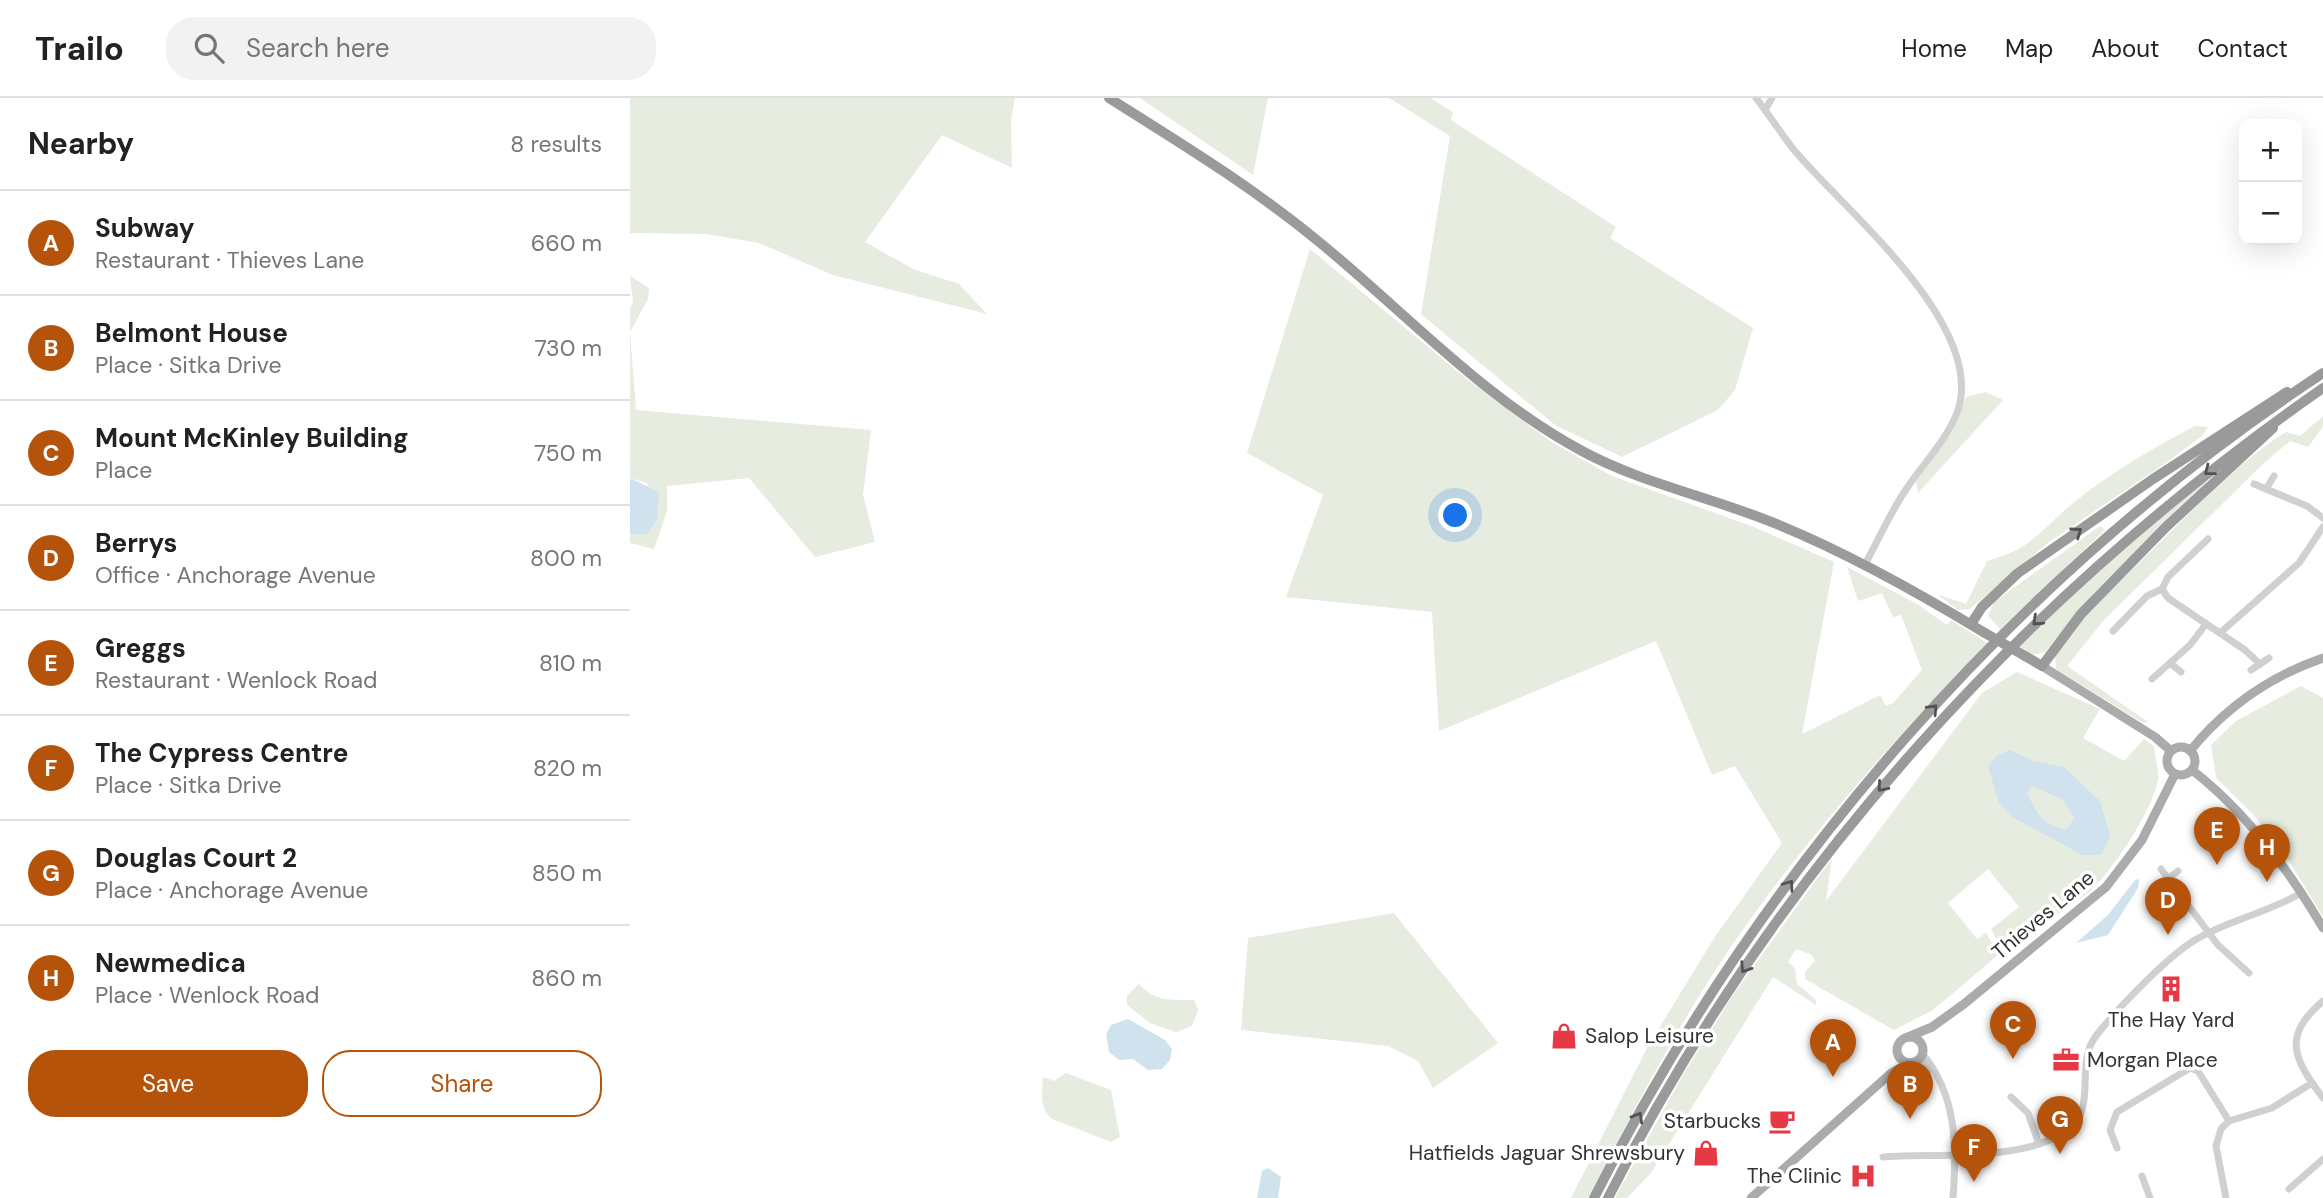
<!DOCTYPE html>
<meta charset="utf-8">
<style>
:root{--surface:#fff;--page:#f2f2f2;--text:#222;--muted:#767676;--line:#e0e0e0;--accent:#b45309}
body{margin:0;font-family:"DM Sans",sans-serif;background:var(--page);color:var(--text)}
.controls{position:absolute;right:21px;top:21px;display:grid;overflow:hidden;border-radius:14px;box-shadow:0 7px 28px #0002}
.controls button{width:63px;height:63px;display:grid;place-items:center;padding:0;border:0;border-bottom:2px solid var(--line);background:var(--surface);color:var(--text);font:35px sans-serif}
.you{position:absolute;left:826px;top:418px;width:24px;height:24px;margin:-18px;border:5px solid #fff;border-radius:50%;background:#1a73e8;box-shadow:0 0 0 10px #1a73e833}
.badge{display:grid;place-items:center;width:46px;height:46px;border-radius:50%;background:var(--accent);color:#fff;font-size:23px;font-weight:700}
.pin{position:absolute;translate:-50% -58px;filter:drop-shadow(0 2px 4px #0008)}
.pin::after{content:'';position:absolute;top:37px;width:24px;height:21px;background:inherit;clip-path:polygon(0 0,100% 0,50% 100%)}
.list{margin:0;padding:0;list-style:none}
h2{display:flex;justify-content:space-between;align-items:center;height:91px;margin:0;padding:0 28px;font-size:30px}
h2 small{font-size:23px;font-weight:400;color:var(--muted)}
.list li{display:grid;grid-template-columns:46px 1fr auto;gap:21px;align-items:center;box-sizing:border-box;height:105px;padding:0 28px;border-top:2px solid var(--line)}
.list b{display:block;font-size:26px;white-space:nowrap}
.list p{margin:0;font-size:23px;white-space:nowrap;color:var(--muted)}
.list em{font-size:23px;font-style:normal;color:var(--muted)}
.actions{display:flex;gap:14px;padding:21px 28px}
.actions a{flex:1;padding:16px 0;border:2px solid var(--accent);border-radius:28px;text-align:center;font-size:24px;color:var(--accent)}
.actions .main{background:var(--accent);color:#fff}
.icon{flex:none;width:38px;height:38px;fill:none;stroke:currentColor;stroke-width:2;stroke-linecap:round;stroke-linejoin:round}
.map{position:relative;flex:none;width:1693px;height:1100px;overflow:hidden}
header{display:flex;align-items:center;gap:42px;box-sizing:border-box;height:98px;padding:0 35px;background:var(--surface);border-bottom:2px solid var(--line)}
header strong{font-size:33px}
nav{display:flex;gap:38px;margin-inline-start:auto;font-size:24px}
.search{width:490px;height:63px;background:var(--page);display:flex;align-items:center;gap:18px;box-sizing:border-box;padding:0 24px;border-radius:28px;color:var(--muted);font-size:26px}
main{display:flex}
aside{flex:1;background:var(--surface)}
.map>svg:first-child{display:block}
</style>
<header>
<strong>Trailo</strong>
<div class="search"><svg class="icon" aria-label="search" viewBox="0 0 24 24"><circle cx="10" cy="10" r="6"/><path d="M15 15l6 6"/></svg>Search here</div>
<nav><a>Home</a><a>Map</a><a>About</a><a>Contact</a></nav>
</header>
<main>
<aside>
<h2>Nearby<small>8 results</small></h2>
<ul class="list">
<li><span class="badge">A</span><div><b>Subway</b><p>Restaurant · Thieves Lane</p></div><em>660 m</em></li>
<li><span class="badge">B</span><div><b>Belmont House</b><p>Place · Sitka Drive</p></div><em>730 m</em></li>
<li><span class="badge">C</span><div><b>Mount McKinley Building</b><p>Place</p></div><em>750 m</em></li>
<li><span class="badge">D</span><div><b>Berrys</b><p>Office · Anchorage Avenue</p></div><em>800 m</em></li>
<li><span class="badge">E</span><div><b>Greggs</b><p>Restaurant · Wenlock Road</p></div><em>810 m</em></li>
<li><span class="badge">F</span><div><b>The Cypress Centre</b><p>Place · Sitka Drive</p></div><em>820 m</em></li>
<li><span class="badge">G</span><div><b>Douglas Court 2</b><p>Place · Anchorage Avenue</p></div><em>850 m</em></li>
<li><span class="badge">H</span><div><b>Newmedica</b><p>Place · Wenlock Road</p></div><em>860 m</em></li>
</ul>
<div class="actions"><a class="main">Save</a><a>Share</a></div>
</aside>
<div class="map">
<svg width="1693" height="1100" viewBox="0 0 1693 1100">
<rect width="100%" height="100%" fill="#fff"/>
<g fill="#e6ecdf">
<path d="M0 0H385L381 21 382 70 312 37 235 144 283 171 329 186 357 216 203 177 129 145 76 136 0 135Z"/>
<path d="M510 0H638L623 77Z"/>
<path d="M759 0H800L823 14 821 22 986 129 980 140 1123 230 1105 292 1088 312 992 359 925 327 791 216 820 38Z"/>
<path d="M680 151 833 278 923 345 982 378 1124 429 1204 464 1172 636 1250 597 1256 608 1263 605 1292 572 1271 517 1263 519 1252 495 1228 503 1217 469 1287 506 1317 527 1321 522 1357 545C1265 640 1175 741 1100 850 1046 930 1002 1015 958 1100H941L1017 950 1084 840 1152 745 1105 668 1082 677 1026 543 809 633 802 514 656 499 693 397 617 355Z"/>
<path d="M0 178 19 190 18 201 0 234 6 312 241 332 233 397 245 444 185 459 119 380 37 388V413L24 451 0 445V436H17L27 422 17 385 0 380V210L3 204Z"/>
<path d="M1356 294 1373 302 1288 395 1286 384 1322 334 1336 299Z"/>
<path d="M1693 318V329L1678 349 1660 343 1634 365 1474 522 1437 568 1518 624 1513 625 1426 571 1425 559C1448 519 1486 488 1519 455 1562 413 1605 366 1656 334L1670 338Z"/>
<path d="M1565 328 1578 329 1572 338 1537 364 1419 444 1340 511 1328 512 1307 496 1336 506 1357 463C1401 451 1409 434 1441 407 1478 376 1523 350 1565 328Z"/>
<path d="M1574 383 1577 386 1464 495 1415 554 1403 557 1389 548 1475 466Z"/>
<path d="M1470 428 1475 432 1370 531 1358 518 1364 504Z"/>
<path d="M1387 574 1470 611 1453 640 1494 663 1514 641 1524 649C1525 658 1529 672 1528 681 1524 711 1478 781 1454 798 1427 818 1399 833 1373 853L1361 831 1389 809 1358 771 1318 805 1347 841 1356 835 1369 856 1303 912 1264 932 1175 881V874L1185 863 1182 857 1166 851 1158 864 1165 870 1167 886 1186 902V907L1143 879 1021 1075 997 1100H985L1054 975 1103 897 1202 760 1196 803 1352 595Z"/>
<path d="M1671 588 1693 600V819L1658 761 1623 716 1586 680 1581 647 1606 623Z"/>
<path d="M764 815 868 945 803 990 788 963 758 948 611 932 618 840Z"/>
<path d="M509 886C525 904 541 902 564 902L568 912 562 928 546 934 520 925 497 907V898Z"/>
<path d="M436 975 481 992 490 1039 481 1044 422 1021C409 1009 412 995 413 979L424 983Z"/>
</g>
<g fill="#cfe2ee" fill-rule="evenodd">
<path d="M0 380 29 394 27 422 17 436H0Z"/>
<path d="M1380 652 1403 663 1434 669 1470 703 1480 738 1471 757H1452L1384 720 1369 705 1358 668 1365 659ZM1402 688 1433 702 1444 720 1437 731C1414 729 1406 715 1397 695Z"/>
<path d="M1509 781 1508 790 1478 837 1446 845 1478 817 1505 782Z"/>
<path d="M498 921 535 942 542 951 540 962 532 971 518 972 503 961 489 962 479 954 476 936 481 927Z"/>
<path d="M638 1070 651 1079 648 1100H627L632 1073Z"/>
</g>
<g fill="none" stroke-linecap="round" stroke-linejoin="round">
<g stroke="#d0d0d0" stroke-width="7">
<path d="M1126 0C1139 17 1151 35 1164 52 1214 112 1356 226 1328 312 1318 341 1292 367 1275 393 1259 417 1248 443 1234 468"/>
<path d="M1135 12 1142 0"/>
<path d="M1624 386 1677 408 1693 420"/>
<path d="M1636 391 1644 378"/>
<path d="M1532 491 1538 500 1615 552 1630 566"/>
<path d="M1483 533 1517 498 1532 491 1538 479 1578 441"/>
<path d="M1590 535 1669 465 1693 429"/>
<path d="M1540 565 1551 574"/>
<path d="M1621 572 1639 560"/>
<path d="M1522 581 1560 547 1576 526"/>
<path d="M1531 771 1588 847 1619 875"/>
<path d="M1539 780 1548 773"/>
<path d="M1693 903C1651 939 1664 961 1693 1000"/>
<path d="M1292 955C1327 997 1327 1049 1323 1100"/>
<path d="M1288 962 1302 972"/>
<path d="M1381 999 1398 1015 1409 1046"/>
<path d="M1487 1050 1480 1032 1487 1014 1560 970 1568 973 1599 1023"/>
<path d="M1253 1059C1306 1055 1389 1064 1435 1034 1470 1012 1443 968 1466 938 1485 913 1538 858 1565 842 1598 822 1638 815 1671 795"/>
<path d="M1512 1078 1520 1100"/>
<path d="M1659 1091 1693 1061"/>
<path d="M1596 1100 1586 1048 1591 1031 1599 1023 1642 1010 1682 985"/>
</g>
<g stroke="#ababab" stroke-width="9">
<path d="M1412 568 1525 639 1541 653"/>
<circle cx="1551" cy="663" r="14"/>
<path d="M1560 653C1595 610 1641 578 1693 560"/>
<path d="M1562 672C1615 713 1659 772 1693 830"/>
<path d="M1278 939 1302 929 1334 906 1476 789 1512 742 1545 676"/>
<circle cx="1280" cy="952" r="13"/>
<path d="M1121 1100 1260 976 1279 965"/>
</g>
<g stroke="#9a9a9a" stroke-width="10">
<path d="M479 0C552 46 621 88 688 143 774 213 853 300 952 353 1013 386 1085 400 1149 427 1220 456 1289 495 1355 535"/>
<path d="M1341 526 1352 509 1388 475 1523 381 1657 294"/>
<path d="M1395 558 1412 568 1451 516 1536 429 1643 330"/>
<path d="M964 1100C1129 772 1386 477 1693 275"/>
<path d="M978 1100C1143 774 1395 498 1693 290"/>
</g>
<path stroke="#9a9a9a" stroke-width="10" d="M1355 535 1395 558"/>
</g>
<defs><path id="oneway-chevron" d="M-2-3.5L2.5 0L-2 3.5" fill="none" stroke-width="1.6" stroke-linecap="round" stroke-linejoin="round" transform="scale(1.75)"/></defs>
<g stroke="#525252">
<use href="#oneway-chevron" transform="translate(1579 373) rotate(142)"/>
<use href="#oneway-chevron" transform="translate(1447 434) rotate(-35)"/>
<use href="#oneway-chevron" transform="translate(1407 523) rotate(137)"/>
<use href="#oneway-chevron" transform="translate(1303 611) rotate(-47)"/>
<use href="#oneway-chevron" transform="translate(1252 689) rotate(131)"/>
<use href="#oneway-chevron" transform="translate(1159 787) rotate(-54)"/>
<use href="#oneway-chevron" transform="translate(1115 870) rotate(123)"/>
<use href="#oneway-chevron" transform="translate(1008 1019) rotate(-61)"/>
</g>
<defs>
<g id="building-bare" transform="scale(2.1)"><path d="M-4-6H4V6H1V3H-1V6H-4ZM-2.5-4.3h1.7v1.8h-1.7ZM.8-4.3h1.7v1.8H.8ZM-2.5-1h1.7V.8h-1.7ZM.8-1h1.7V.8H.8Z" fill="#e63946" stroke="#fff" stroke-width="2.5" paint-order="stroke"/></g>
<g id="shop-bare" transform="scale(2.1)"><path d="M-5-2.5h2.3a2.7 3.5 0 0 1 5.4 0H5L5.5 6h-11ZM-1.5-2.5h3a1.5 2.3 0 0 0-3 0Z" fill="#e63946" stroke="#fff" stroke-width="2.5" paint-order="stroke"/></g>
<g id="office-bare" transform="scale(2.1)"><path d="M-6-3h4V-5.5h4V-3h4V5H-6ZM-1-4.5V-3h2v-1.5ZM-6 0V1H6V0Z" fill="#e63946" stroke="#fff" stroke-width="2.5" paint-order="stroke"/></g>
<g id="cafe-bare" transform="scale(2.1)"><path d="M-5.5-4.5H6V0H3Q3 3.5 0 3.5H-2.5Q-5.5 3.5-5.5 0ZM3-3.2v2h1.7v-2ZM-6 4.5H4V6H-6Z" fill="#e63946" stroke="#fff" stroke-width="2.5" paint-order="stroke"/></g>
<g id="hospital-bare" transform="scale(2.1)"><path d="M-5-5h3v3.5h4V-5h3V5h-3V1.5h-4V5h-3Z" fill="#e63946" stroke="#fff" stroke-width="2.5" paint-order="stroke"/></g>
</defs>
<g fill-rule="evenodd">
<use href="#building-bare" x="1541" y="891"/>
<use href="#shop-bare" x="934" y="938"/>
<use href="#office-bare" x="1436" y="962"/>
<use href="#cafe-bare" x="1152" y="1023"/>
<use href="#shop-bare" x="1076" y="1055"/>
<use href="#hospital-bare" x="1233" y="1078"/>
</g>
<g text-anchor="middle" stroke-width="7" stroke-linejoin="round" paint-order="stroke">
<g font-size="21" fill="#333" stroke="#fff">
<text transform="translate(1413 817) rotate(-40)" y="7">Thieves Lane</text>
</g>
<g font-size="21" fill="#333" stroke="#fff" text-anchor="end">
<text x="1541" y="929" text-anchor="middle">The Hay Yard</text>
<text x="955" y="945" text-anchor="start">Salop Leisure</text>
<text x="1457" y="969" text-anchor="start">Morgan Place</text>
<text x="1131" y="1030">Starbucks</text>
<text x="1055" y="1062">Hatfields Jaguar Shrewsbury</text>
<text x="1212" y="1085">The Clinic</text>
</g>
</g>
</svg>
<div class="controls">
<button>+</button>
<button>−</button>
</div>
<div class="you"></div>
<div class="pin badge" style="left:1203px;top:979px">A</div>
<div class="pin badge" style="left:1280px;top:1021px">B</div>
<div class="pin badge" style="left:1383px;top:961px">C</div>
<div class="pin badge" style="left:1538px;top:837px">D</div>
<div class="pin badge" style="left:1587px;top:767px">E</div>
<div class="pin badge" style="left:1344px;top:1084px">F</div>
<div class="pin badge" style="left:1430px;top:1056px">G</div>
<div class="pin badge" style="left:1637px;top:784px">H</div>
</div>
</main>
